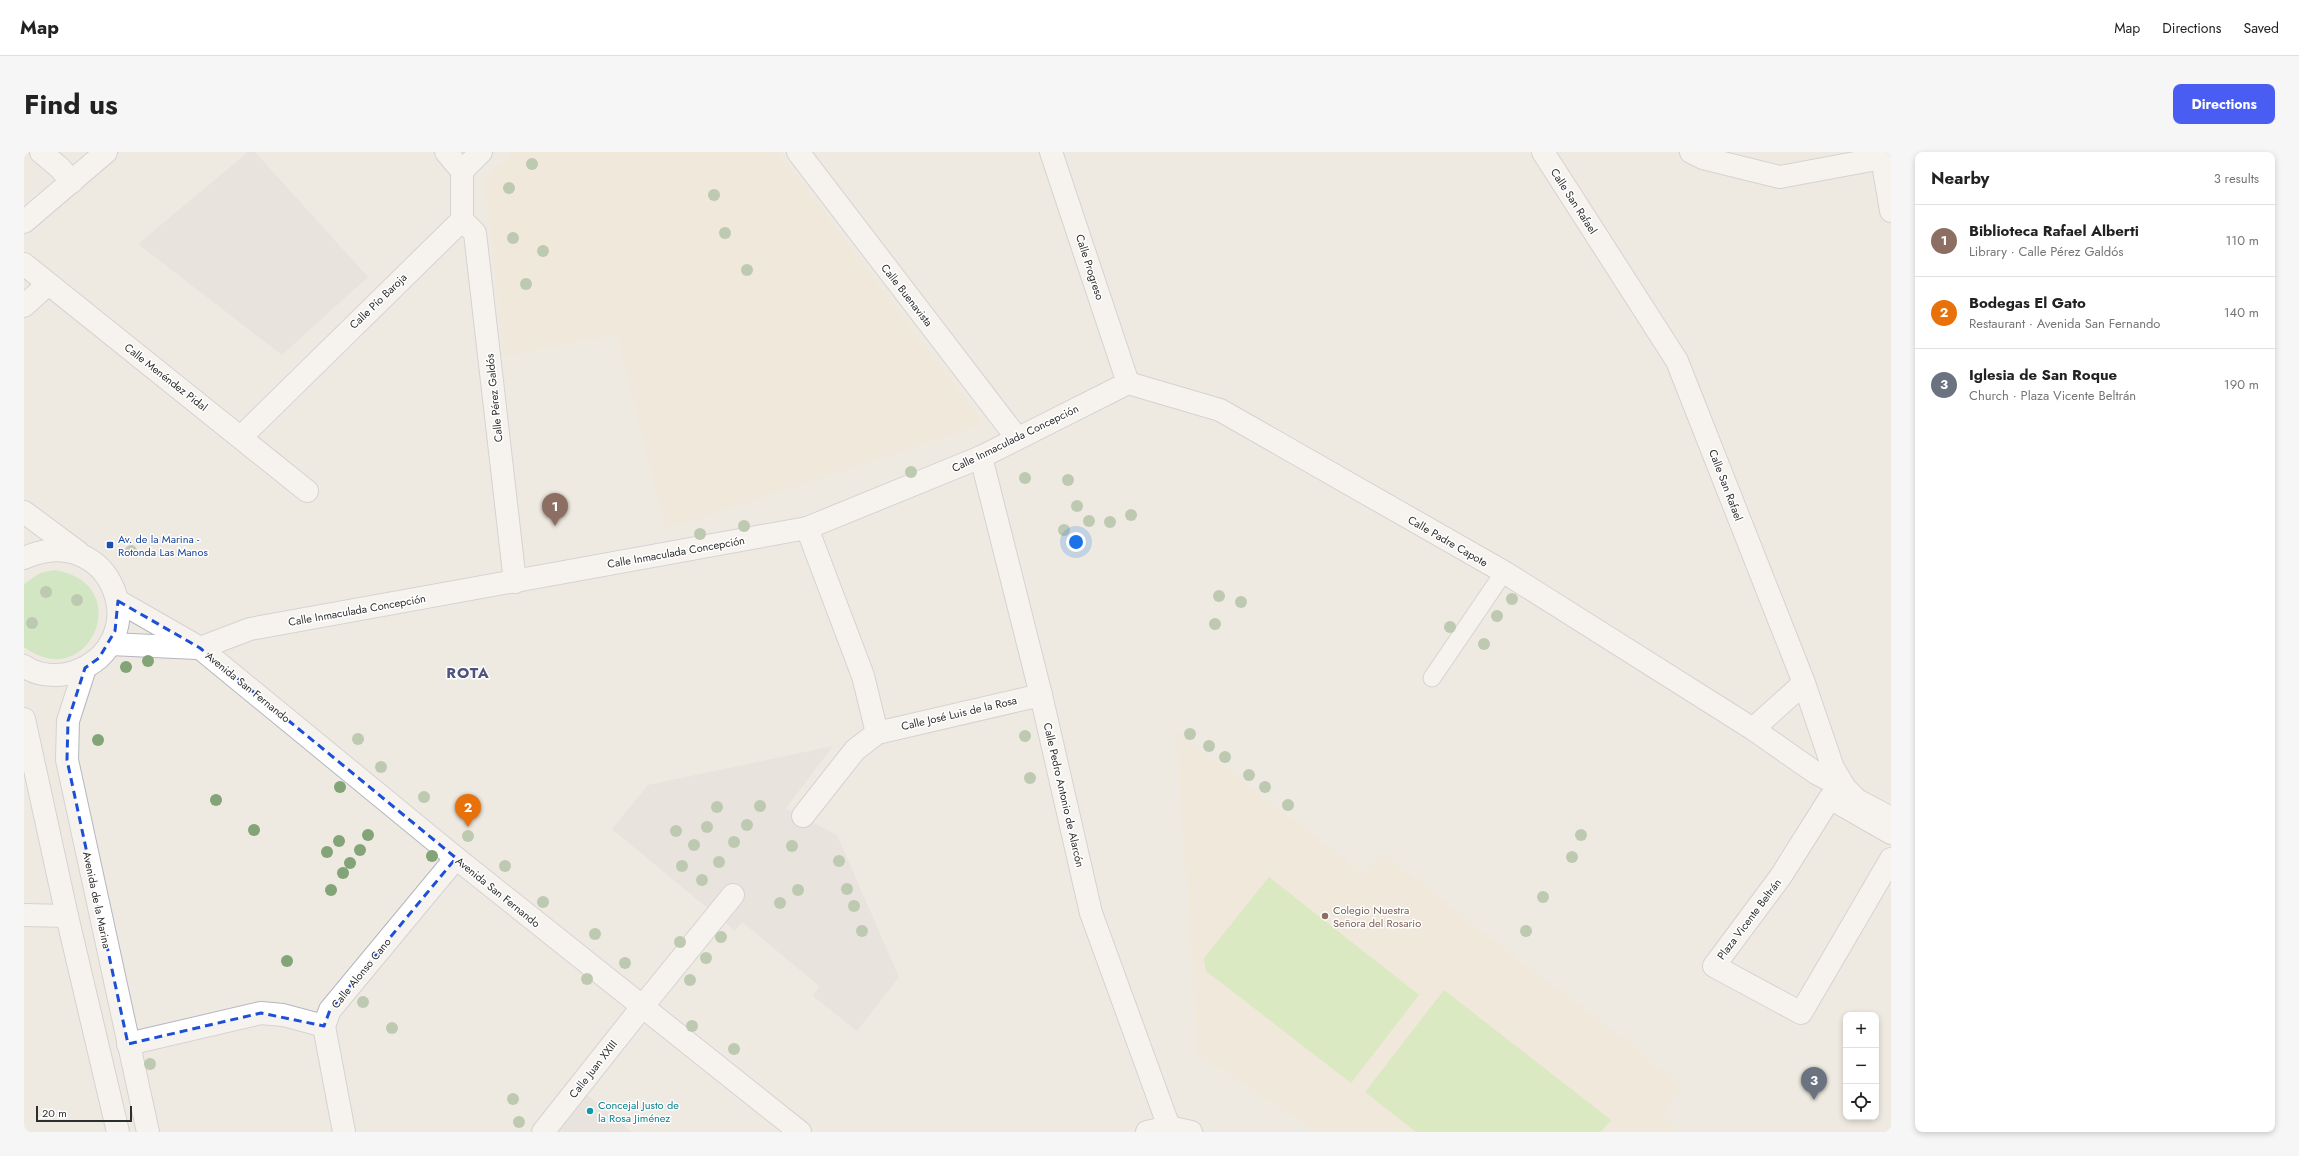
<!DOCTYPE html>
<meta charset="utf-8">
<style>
:root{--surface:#fff;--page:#f6f6f6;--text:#222;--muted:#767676;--line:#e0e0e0;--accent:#4a5df3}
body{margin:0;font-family:Jost,sans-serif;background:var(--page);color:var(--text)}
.controls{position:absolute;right:12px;bottom:12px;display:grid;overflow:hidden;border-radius:8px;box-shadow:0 2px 6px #0003}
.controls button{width:36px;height:36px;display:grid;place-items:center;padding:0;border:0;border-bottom:1px solid var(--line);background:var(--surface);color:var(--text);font:20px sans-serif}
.scale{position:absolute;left:12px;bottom:10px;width:96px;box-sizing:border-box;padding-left:4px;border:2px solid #2e2e2e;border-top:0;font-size:11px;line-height:14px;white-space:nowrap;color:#2e2e2e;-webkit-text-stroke:3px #fff;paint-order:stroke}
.you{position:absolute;left:1052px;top:390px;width:14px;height:14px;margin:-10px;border:3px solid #fff;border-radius:50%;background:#1a73e8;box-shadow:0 0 0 6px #1a73e833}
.badge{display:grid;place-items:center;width:26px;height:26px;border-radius:50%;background:var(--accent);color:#fff;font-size:13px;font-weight:700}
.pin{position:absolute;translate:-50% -33px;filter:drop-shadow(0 1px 2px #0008)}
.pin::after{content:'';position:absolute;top:21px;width:14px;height:12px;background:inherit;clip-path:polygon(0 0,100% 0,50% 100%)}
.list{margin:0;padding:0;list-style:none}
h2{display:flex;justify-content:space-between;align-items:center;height:52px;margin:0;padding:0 16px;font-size:17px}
h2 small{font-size:13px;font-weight:400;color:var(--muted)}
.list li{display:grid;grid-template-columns:26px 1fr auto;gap:12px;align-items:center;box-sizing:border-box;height:72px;padding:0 16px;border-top:1px solid var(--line)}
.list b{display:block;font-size:15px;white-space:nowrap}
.list p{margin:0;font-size:13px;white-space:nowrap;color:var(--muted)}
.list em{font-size:13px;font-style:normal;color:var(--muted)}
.icon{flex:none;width:22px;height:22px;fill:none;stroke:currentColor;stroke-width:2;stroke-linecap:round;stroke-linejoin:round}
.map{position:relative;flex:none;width:1867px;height:980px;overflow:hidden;border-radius:8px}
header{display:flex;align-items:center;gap:24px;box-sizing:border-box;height:56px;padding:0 20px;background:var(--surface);border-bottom:1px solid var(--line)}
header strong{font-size:19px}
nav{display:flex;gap:22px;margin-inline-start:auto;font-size:14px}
.intro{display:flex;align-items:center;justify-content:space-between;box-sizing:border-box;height:96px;padding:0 24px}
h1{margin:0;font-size:28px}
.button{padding:10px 18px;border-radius:8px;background:var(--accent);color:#fff;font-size:14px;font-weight:700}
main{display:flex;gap:24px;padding:0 24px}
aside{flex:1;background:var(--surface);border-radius:8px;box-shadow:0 2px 6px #0003}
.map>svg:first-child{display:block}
</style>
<header>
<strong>Map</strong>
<nav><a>Map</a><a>Directions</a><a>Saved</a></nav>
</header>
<div class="intro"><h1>Find us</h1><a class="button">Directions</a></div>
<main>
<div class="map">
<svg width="1867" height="980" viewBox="0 0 1867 980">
<rect width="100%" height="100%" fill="#eeeae1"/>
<g fill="#efe7d2">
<path d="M488 0H754L960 272 642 377 593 182 480 204 461 30 465 22Z"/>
<path d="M1152 579 1341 722 1358 700 1491 805 1607 892 1659 935 1638 962 1654 980H1286L1283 974 1174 902Z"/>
</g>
<path fill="#b2e2a1" d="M30 418C114 430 65 544 0 495V432L16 421Z"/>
<g fill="#c3e89d">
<path d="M1245 725 1395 843 1327 931 1182 819 1180 806Z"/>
<path d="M1420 838 1587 968 1577 980H1392L1341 940Z"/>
</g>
<g fill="#dfdcd8">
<path d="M224 0H231L344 125 258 203 114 92Z"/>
<path d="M809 594 762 656 813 683 875 825 833 879 789 844 795 834 718 770 711 779 588 677 624 633Z"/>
<path d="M563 943 608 980H531Z"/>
</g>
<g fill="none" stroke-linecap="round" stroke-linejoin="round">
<g stroke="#b5b6c0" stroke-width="19">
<path id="service" d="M1408 526 1480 420"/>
</g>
<g stroke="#b5b6c0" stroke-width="24">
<g id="pedestrian">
<path d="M422 0 438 19"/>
<path d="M438 68 451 81 491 430"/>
<path d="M0 154 24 132"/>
<path d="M783 376 839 524 853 581"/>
<path d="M1867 681 1806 646 1757 724 1690 814 1777 861 1867 707"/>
<path d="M618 855 709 743"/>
<path d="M104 892 237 861 259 863 300 874"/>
</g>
</g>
<g stroke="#b5b6c0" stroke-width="24">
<g id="minor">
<path d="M17 0 36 16 48 30"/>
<path d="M774 0 993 286"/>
<path d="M1027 0 1104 231"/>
<path d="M1519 0 1653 209 1780 531 1809 616 1821 636 1833 648 1867 666"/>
<path d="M1667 0 1679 6 1756 25 1858 6"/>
<path d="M1857 0 1867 59"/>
<path d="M0 70 82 0"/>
<path d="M0 112 283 339"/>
<path d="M1104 231 1196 258 1480 420 1729 577 1792 621 1821 636"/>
<path d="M217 285 438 68V19L457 0"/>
<path d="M957 305 1017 543 1067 761 1145 975"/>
<path d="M176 496 226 477 783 376 957 305 1104 231"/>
<path d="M1729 577 1780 531"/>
<path d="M779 664 831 598 853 581 1017 543"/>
<path d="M0 763 43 764"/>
<path d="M320 980 300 874 306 858 432 706"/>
<path d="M519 980 618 855"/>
<path d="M1123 980 1145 975 1167 980"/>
</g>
</g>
<g stroke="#b5b6c0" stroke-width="24">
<g id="tertiary">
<path d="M0 360 54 400"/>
<path d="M0 406C88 367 134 490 50 520 35 525 13 524 0 514"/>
<path d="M94 449 176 496 432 706 776 980"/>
<path d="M86 492 173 496"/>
<path d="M61 516 44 569 43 608 124 980"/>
<path d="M0 567 43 764 94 980"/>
</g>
</g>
<use href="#service" stroke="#fff" stroke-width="17"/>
<use href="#pedestrian" stroke="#fff" stroke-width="22"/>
<use href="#minor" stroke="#fff" stroke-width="22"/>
<use href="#tertiary" stroke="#fff" stroke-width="22"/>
</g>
<g fill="#82a476">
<circle cx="508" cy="12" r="6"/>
<circle cx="485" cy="36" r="6"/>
<circle cx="690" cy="43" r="6"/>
<circle cx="701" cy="81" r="6"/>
<circle cx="489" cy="86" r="6"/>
<circle cx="519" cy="99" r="6"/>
<circle cx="723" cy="118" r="6"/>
<circle cx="502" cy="132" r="6"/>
<circle cx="887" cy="320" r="6"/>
<circle cx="1001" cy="326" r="6"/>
<circle cx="1044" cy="328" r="6"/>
<circle cx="1053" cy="354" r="6"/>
<circle cx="1107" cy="363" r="6"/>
<circle cx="1065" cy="369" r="6"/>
<circle cx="1086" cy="370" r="6"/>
<circle cx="720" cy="374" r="6"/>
<circle cx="1040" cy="378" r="6"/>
<circle cx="676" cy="382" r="6"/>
<circle cx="107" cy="399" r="6"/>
<circle cx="22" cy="440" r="6"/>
<circle cx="1195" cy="444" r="6"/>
<circle cx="1488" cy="447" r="6"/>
<circle cx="53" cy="448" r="6"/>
<circle cx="1217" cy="450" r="6"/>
<circle cx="1473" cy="464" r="6"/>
<circle cx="8" cy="471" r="6"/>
<circle cx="1191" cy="472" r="6"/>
<circle cx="1426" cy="475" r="6"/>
<circle cx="1460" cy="492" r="6"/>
<circle cx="124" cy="509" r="6"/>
<circle cx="102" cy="515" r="6"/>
<circle cx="1166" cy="582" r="6"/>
<circle cx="1001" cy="584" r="6"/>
<circle cx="334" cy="587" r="6"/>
<circle cx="74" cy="588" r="6"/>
<circle cx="1185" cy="594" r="6"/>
<circle cx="1201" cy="605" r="6"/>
<circle cx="357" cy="615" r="6"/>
<circle cx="1225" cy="623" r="6"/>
<circle cx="1006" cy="626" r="6"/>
<circle cx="316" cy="635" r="6"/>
<circle cx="1241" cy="635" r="6"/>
<circle cx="400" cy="645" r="6"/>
<circle cx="192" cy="648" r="6"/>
<circle cx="1264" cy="653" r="6"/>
<circle cx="736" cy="654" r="6"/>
<circle cx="693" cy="655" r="6"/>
<circle cx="723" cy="673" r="6"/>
<circle cx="683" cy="675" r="6"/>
<circle cx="230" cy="678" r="6"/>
<circle cx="652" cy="679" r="6"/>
<circle cx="344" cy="683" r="6"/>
<circle cx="1557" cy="683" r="6"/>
<circle cx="444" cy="684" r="6"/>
<circle cx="315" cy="689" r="6"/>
<circle cx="710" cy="690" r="6"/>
<circle cx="670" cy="693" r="6"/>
<circle cx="768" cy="694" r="6"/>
<circle cx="336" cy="698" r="6"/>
<circle cx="303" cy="700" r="6"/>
<circle cx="408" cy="704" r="6"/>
<circle cx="1548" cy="705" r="6"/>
<circle cx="815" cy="709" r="6"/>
<circle cx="695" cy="710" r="6"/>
<circle cx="326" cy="711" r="6"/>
<circle cx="481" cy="714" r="6"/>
<circle cx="658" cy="714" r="6"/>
<circle cx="319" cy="721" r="6"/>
<circle cx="678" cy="728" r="6"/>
<circle cx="823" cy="737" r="6"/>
<circle cx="307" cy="738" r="6"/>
<circle cx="774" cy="738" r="6"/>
<circle cx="1519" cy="745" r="6"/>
<circle cx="519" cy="750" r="6"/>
<circle cx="756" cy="751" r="6"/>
<circle cx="830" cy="754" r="6"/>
<circle cx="838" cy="779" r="6"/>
<circle cx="1502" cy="779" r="6"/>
<circle cx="571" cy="782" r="6"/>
<circle cx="697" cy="785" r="6"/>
<circle cx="656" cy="790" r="6"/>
<circle cx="682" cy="806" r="6"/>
<circle cx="263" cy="809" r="6"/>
<circle cx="601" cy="811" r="6"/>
<circle cx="563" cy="827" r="6"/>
<circle cx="666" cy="828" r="6"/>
<circle cx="339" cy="850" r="6"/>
<circle cx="668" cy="874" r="6"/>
<circle cx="368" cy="876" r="6"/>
<circle cx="710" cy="897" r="6"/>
<circle cx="126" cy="912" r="6"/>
<circle cx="489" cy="947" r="6"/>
<circle cx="495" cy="970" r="6"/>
</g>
<path d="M0 0H1867V980H0ZM94 449 176 496 432 706 306 858 300 874 237 861 104 892 43 608 44 569 61 516 75 506 91 479Z" fill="#eeeae1" fill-opacity=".55" fill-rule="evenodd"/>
<path fill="none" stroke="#1d4ed8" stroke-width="3" stroke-dasharray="8 5" stroke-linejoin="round" d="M94 449 176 496 432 706 306 858 300 874 237 861 104 892 43 608 44 569 61 516 75 506 91 479Z"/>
<rect fill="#1a4fb4" stroke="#fff" stroke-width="1.5" x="82" y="389" width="8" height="8" rx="2"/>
<circle fill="#8d6e63" stroke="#fff" stroke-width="1.5" cx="1301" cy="764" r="4"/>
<circle fill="#0f9aa8" stroke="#fff" stroke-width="1.5" cx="566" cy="959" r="4"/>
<g text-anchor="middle" stroke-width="3" stroke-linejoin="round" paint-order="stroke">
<g font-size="11" fill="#2e2e2e" stroke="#fff">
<text transform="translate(1550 49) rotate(57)" y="4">Calle San Rafael</text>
<text transform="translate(1066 115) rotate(72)" y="4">Calle Progreso</text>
<text transform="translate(883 143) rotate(52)" y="4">Calle Buenavista</text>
<text transform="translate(354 149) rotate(-44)" y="4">Calle Pío Baroja</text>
<text transform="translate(142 225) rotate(38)" y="4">Calle Menéndez Pidal</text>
<text transform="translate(470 246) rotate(-96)" y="4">Calle Pérez Galdós</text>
<text transform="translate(991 286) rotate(-26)" y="4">Calle Inmaculada Concepción</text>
<text transform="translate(1702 333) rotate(69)" y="4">Calle San Rafael</text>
<text transform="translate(1424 389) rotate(30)" y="4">Calle Padre Capote</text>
<text transform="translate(652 400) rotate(-10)" y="4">Calle Inmaculada Concepción</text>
<text transform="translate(333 458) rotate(-10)" y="4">Calle Inmaculada Concepción</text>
<text transform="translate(224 535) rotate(39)" y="4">Avenida San Fernando</text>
<text transform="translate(935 561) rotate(-13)" y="4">Calle José Luis de la Rosa</text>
<text transform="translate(1040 643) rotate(77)" y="4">Calle Pedro Antonio de Alarcón</text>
<text transform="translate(474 740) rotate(39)" y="4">Avenida San Fernando</text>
<text transform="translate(73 748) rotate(78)" y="4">Avenida de la Marina</text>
<text transform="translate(1725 767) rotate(-53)" y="4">Plaza Vicente Beltrán</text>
<text transform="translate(337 821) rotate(-51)" y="4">Calle Alonso Cano</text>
<text transform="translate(569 917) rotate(-52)" y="4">Calle Juan XXIII</text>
</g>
<g font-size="11" fill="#164399" stroke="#fff" text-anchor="start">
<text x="94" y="391">Av. de la Marina -<tspan x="94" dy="13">Rotonda Las Manos</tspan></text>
</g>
<g font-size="11" fill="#785e54" stroke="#fff" text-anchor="start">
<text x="1309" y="762">Colegio Nuestra<tspan x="1309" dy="13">Señora del Rosario</tspan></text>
</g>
<g font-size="11" fill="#0d838f" stroke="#fff" text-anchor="start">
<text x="574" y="957">Concejal Justo de<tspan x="574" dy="13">la Rosa Jiménez</tspan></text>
</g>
<g font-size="15" font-weight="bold" letter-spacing="1" fill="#4f547e" stroke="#fff">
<text x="444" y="526">ROTA</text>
</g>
</g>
</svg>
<div class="controls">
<button>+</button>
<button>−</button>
<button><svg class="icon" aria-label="locate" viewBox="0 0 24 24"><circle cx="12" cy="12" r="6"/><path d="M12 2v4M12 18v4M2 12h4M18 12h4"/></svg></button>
</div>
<div class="scale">20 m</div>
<div class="you"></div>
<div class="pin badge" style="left:531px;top:374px;background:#8d6e63">1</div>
<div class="pin badge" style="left:444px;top:675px;background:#e8710a">2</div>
<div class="pin badge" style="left:1790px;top:948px;background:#6b7280">3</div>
</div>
<aside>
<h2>Nearby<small>3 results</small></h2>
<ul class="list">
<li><span class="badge" style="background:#8d6e63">1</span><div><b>Biblioteca Rafael Alberti</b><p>Library · Calle Pérez Galdós</p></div><em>110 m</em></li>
<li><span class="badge" style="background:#e8710a">2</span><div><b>Bodegas El Gato</b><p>Restaurant · Avenida San Fernando</p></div><em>140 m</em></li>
<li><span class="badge" style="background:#6b7280">3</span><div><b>Iglesia de San Roque</b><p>Church · Plaza Vicente Beltrán</p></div><em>190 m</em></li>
</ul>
</aside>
</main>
